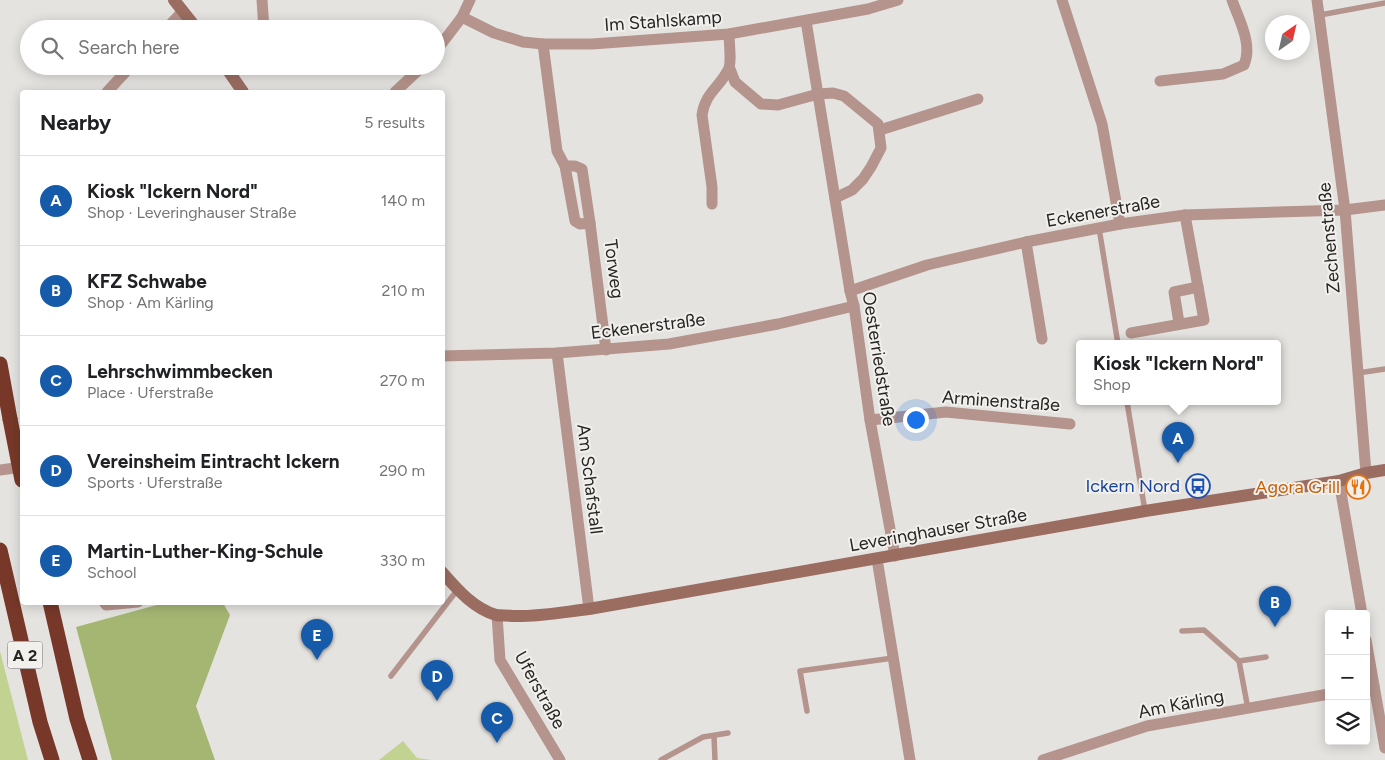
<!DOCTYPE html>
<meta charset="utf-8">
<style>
:root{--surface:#fff;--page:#f6f6f6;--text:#202124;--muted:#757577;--line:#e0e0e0;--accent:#165aaa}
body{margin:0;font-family:Figtree,sans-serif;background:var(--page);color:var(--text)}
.controls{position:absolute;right:15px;bottom:15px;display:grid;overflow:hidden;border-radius:5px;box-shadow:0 2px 12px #0003}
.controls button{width:45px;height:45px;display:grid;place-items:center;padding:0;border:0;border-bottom:1px solid var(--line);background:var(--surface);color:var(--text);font:25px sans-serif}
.compass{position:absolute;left:1265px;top:15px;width:45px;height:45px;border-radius:50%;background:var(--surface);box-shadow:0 2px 12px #0003;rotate:34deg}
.you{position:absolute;left:915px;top:419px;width:18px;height:18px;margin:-12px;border:4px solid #fff;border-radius:50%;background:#1a73e8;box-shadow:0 0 0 8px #1a73e833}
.badge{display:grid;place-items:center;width:32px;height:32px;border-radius:50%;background:var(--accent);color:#fff;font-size:16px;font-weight:700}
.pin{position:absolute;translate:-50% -41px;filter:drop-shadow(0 1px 2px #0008)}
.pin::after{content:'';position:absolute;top:26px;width:18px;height:15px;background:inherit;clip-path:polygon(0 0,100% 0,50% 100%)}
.popup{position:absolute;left:1076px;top:340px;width:205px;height:65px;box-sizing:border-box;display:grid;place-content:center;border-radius:5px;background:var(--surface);filter:drop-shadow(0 1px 4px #0005);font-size:16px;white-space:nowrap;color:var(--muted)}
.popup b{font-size:19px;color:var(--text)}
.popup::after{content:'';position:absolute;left:50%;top:100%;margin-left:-10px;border:10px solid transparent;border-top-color:var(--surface)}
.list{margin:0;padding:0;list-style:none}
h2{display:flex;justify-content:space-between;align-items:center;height:65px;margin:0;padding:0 20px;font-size:21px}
h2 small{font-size:16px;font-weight:400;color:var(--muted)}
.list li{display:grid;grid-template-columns:32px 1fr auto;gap:15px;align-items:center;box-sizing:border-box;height:90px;padding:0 20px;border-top:1px solid var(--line)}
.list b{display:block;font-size:19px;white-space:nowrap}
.list p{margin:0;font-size:16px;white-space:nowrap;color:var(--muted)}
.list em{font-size:16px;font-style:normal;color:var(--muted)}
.icon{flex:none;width:28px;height:28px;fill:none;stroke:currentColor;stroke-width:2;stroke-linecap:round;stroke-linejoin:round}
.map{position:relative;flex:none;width:1385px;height:760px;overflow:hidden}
.search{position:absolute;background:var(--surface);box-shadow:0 2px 12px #0003;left:20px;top:20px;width:425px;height:55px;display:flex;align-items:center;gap:12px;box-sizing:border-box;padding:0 18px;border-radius:28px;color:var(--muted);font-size:19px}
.panel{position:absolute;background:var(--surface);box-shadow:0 2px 12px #0003;left:20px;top:90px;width:425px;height:515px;border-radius:5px}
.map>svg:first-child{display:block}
</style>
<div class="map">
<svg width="1385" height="760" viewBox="0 0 1385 760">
<rect width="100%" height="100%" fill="#e5e3e0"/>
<g fill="#c1d291">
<path d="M0 651 28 760H0Z"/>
<path d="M403 741 417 758 431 760H379Z"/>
</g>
<path fill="#a5b673" d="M164 603H223L230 615 196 706 215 760H112L76 627Z"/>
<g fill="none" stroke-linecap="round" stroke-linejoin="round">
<g stroke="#b4948c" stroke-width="5.5">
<path d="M1320 15 1385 3"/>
<path d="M1099 228 1118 344"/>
<path d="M1358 373 1385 369"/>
<path d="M1127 402 1145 511"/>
<path d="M1182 631 1204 630 1239 661 1248 709"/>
<path d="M1239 661 1266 657"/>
<path d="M391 676 458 589"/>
<path d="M807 711 800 671 893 658"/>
<path d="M714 736 715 760"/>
<path d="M661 760 703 737 728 733"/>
</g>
<g stroke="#b4948c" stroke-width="11">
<path d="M262 0 264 29"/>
<path d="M1062 0 1102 124 1120 224"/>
<path d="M1317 0 1345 210 1366 473"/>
<path d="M462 17 494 33 523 42 543 44H592L729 34 868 9 898 0"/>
<path d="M806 21 850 291 854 306 870 420 895 556"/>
<path d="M166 29 183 11"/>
<path d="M543 44 557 151 565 166 575 221 580 224 590 223 606 350"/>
<path d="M436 51 462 17 470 0"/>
<path d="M730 69 735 82 761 104 778 105 818 94 833 93 844 96 878 124 881 148 871 167 863 179 852 190 835 198"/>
<path d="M1160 81 1223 74 1244 65C1253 44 1239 20 1232 0"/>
<path d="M107 92 131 66"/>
<path d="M395 92 423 66"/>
<path d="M880 130 978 99"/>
<path d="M565 166H575L582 169 590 223"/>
<path d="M712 204V187L702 115C705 93 719 88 728 70 732 64 729 43 729 34"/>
<path d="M1026 242 1042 339"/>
<path d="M850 291 927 265 1026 242 1120 224 1185 215 1345 210 1385 205"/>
<path d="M1179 323 1174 292 1198 287"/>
<path d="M1131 333 1204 320 1185 215"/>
<path d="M557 353 589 609"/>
<path d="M442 356 557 353 669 344 778 324 854 306"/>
<path d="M870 420 946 412 1070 424"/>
<path d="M0 470 22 467"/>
<path d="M1339 481 1362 614"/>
<path d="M877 559 910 760"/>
<path d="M104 602 106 605 138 602"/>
<path d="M497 615 500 660 560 760"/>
<path d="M1366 640 1385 748"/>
<path d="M1043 760 1147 726 1329 694"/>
</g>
<g stroke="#9b6d61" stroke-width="12">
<path d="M174 0 197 29"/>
<path d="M225 66 243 92"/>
<path d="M442 572C457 589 473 608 496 615 501 616 507 615 512 616 538 617 563 612 589 609L1145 511 1339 481 1366 473 1385 470"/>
</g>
<g stroke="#773829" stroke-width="15">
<path d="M0 364 10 419"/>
<path d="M0 550 40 722 52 760"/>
<path d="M50 602 77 719 90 760"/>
</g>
<path stroke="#773829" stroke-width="15" d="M10 419 22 480"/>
</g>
<defs>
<g id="bus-ring" transform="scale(1.25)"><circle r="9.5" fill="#f2f0ed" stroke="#1a4fb4" stroke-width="1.5"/><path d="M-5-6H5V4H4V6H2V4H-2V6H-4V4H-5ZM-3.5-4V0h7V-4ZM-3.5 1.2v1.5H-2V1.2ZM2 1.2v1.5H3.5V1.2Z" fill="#1a4fb4"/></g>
<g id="restaurant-ring" transform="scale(1.25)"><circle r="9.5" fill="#f2f0ed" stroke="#e8710a" stroke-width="1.5"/><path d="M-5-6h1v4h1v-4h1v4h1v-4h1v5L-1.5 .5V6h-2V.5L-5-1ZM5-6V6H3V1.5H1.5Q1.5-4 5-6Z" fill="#e8710a"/></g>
</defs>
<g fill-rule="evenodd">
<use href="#bus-ring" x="1198" y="486"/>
<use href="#restaurant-ring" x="1358" y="487"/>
</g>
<g text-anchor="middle" stroke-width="4" stroke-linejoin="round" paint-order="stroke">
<rect fill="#f2f0ed" stroke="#646361" stroke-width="1" x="7.5" y="641.5" width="35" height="27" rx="4"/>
<g font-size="16" font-weight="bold" fill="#272625">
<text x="25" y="661">A 2</text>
</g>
<g font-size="18" fill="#272625" stroke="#f2f0ed">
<text transform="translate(663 21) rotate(-4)" y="6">Im Stahlskamp</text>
<text transform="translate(1103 211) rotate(-10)" y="6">Eckenerstraße</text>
<text transform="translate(1329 238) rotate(-95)" y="6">Zechenstraße</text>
<text transform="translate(614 269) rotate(83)" y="6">Torweg</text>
<text transform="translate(648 326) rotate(-7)" y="6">Eckenerstraße</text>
<text transform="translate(879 359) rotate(81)" y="6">Oesterriedstraße</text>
<text transform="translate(1001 401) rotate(4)" y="6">Arminenstraße</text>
<text transform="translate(590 479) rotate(83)" y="6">Am Schafstall</text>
<text transform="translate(938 530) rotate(-10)" y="6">Leveringhauser Straße</text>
<text transform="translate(540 690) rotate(61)" y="6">Uferstraße</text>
<text transform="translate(1181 704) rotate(-11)" y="6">Am Kärling</text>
</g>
<g font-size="18" fill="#164399" stroke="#f2f0ed" text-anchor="end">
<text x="1180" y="492">Ickern Nord</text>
</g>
<g font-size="18" fill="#c56008" stroke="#f2f0ed" text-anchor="end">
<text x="1340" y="493">Agora Grill</text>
</g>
</g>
</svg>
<div class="controls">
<button>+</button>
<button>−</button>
<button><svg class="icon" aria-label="layers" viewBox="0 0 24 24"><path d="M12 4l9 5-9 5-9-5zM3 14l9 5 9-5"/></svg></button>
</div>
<svg class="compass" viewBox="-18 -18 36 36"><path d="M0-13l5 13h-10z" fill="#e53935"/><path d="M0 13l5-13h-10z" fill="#757577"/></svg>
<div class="you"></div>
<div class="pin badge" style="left:1178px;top:463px">A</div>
<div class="popup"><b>Kiosk &quot;Ickern Nord&quot;</b>Shop</div>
<div class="pin badge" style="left:1275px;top:627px">B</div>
<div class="pin badge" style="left:497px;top:743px">C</div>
<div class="pin badge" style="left:437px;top:701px">D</div>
<div class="pin badge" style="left:317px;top:660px">E</div>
<div class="search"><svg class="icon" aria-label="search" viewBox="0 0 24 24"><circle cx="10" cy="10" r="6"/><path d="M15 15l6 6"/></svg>Search here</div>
<section class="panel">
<h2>Nearby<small>5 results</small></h2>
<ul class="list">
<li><span class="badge">A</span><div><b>Kiosk &quot;Ickern Nord&quot;</b><p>Shop · Leveringhauser Straße</p></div><em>140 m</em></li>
<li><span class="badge">B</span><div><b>KFZ Schwabe</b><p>Shop · Am Kärling</p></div><em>210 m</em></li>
<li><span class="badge">C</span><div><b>Lehrschwimmbecken</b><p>Place · Uferstraße</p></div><em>270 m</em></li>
<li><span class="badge">D</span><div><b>Vereinsheim Eintracht Ickern</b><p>Sports · Uferstraße</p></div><em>290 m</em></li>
<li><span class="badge">E</span><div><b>Martin-Luther-King-Schule</b><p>School</p></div><em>330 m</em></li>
</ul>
</section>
</div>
